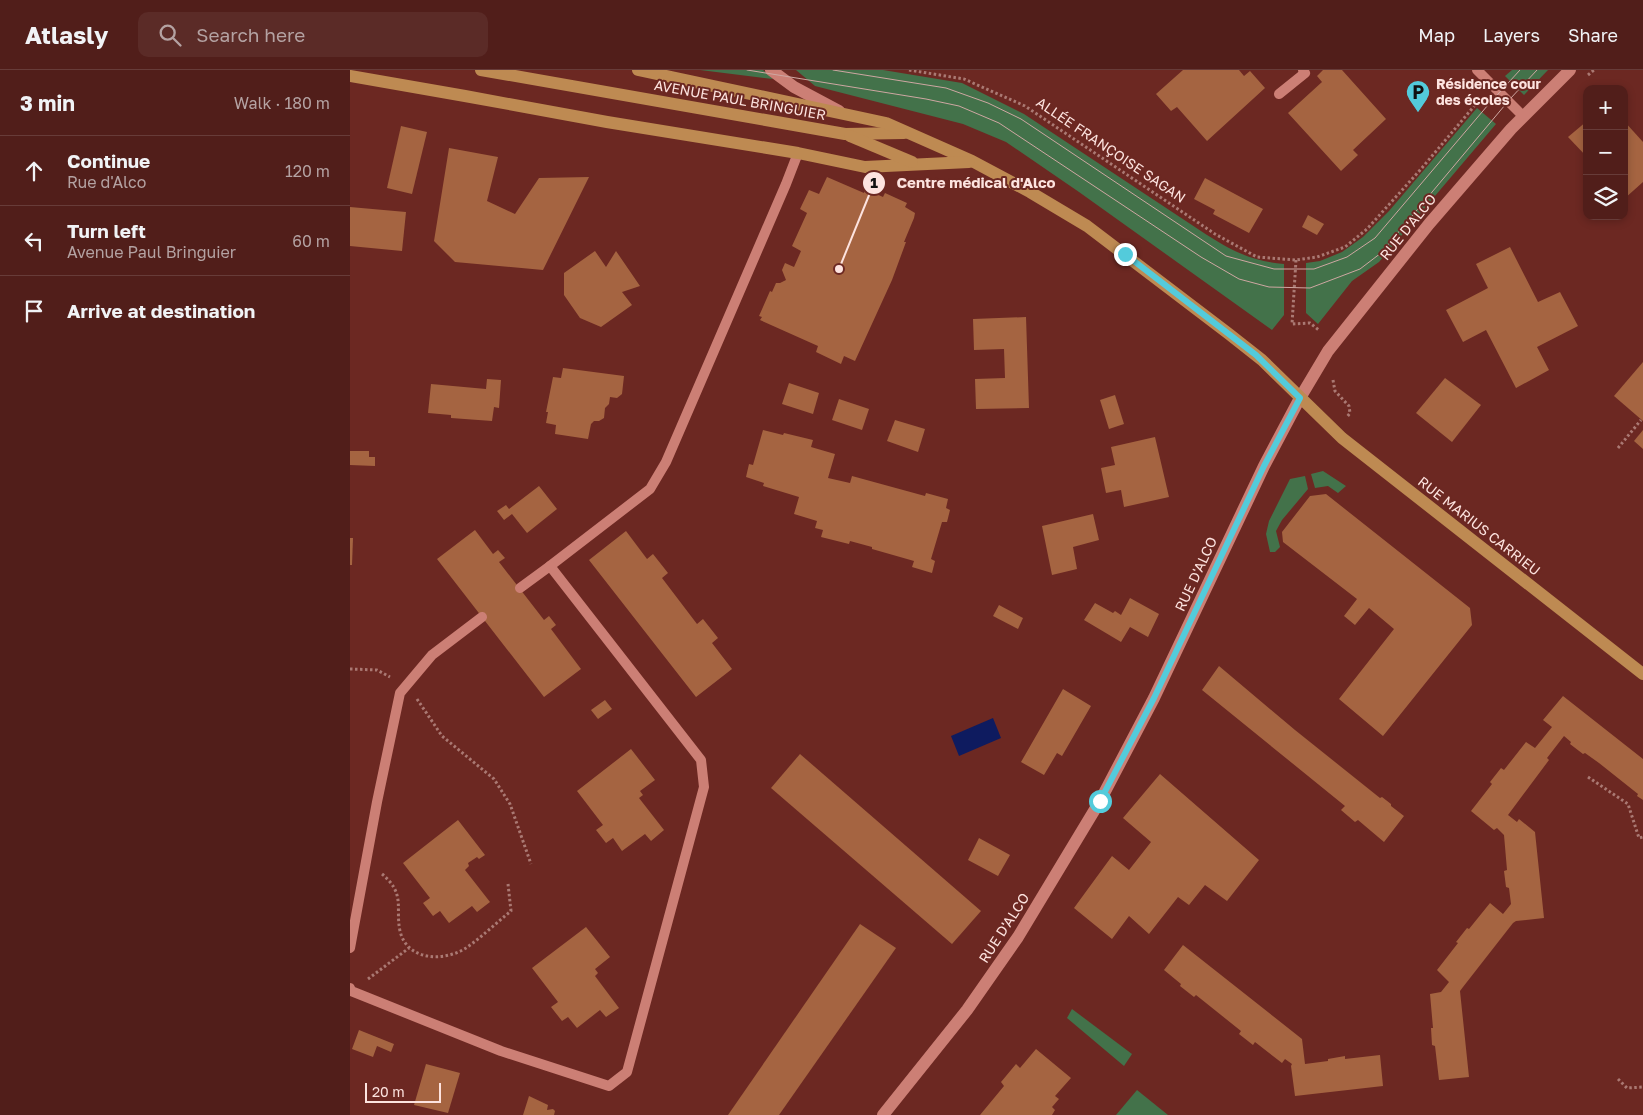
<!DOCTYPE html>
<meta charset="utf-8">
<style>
:root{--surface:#511e1a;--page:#5b2b27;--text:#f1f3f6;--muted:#b4a2a2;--line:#673c39}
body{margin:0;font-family:"Golos Text",sans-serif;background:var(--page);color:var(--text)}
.controls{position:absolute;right:15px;top:15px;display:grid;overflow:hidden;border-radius:10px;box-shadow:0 2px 8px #0003}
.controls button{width:45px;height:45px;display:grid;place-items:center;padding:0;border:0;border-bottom:1px solid var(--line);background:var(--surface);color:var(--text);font:25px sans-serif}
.scale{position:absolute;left:15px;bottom:12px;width:76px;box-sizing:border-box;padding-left:5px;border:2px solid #fde3df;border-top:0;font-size:14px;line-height:18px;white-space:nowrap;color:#fde3df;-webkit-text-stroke:4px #6c2822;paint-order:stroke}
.stop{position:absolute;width:15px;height:15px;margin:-11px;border:4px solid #53cbdb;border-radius:50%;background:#fff}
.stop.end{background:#53cbdb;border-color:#fff;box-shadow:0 1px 5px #0008}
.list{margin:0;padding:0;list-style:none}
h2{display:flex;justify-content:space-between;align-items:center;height:65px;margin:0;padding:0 20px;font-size:21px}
h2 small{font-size:16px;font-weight:400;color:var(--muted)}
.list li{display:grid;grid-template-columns:32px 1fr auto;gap:15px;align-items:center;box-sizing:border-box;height:70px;padding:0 20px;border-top:1px solid var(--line)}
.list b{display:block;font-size:19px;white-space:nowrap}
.list p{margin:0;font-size:16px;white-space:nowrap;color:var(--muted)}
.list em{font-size:16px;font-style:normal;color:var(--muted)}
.icon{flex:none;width:28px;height:28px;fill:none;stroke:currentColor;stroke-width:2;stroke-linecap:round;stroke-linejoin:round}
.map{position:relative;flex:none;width:1293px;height:1045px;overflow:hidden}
header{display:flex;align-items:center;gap:30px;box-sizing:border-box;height:70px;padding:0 25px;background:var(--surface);border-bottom:1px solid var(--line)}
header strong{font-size:24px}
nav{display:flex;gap:28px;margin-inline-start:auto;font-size:18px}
.search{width:350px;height:45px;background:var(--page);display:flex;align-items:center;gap:12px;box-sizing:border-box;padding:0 18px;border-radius:10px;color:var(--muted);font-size:19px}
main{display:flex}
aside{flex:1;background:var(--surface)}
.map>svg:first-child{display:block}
</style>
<header>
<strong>Atlasly</strong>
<div class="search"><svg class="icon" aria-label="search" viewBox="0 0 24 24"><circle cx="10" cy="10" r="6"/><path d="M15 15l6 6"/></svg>Search here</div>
<nav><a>Map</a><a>Layers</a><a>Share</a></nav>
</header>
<main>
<aside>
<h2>3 min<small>Walk · 180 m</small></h2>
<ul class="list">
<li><svg class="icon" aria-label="ahead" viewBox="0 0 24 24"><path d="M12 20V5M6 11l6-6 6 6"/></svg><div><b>Continue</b><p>Rue d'Alco</p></div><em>120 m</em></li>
<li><svg class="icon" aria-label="left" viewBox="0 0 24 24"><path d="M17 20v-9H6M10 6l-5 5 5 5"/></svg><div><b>Turn left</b><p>Avenue Paul Bringuier</p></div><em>60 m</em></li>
<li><svg class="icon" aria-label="arrive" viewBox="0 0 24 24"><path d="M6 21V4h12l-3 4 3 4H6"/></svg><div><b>Arrive at destination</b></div></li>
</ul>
</aside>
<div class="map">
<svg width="1293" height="1045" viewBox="0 0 1293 1045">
<rect width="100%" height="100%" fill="#6c2822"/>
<g fill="#43724a">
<path d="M350 0H413L423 9Z"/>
<path d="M446 0H533L612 13 674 44 857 165C884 182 902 191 934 194V245L922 260 729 122 656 72 613 54 465 16Z"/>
<path d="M1162 0H1198L1174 25 1155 6Z"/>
<path d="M1127 38 1146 54 1029 192 1002 211 968 254 956 243V193L970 191 992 182 1013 167 1039 141Z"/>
<path d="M973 401 996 416 988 423 978 416 965 418 961 404Z"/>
<path d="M955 406 958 419 932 450 926 461 930 477 925 482H920L916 464 919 451 940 409Z"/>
<path d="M722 939 782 984 774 996 717 948Z"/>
<path d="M787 1020 818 1045H766Z"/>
</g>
<path fill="#0e1b5f" d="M643 648 651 668 609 686 601 666Z"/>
<g fill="#a56441">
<path d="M833 0H889L894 6 900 1 915 18 857 71 827 37 821 41 806 24Z"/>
<path d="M973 0H992L1036 49 1003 80 1008 85 991 101 938 43 972 12 967 6Z"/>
<path d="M1237 51V87L1218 67Z"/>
<path d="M1274 51 1293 72V112L1274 129Z"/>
<path d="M51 56 77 62 62 124 37 118Z"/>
<path d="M99 78 148 87 137 131 165 144 189 108 239 107 193 200 105 192 84 171Z"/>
<path d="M477 107 514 123 515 119 533 127 535 123 557 133 555 137 565 143 564 148 554 172H556L542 210 505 291 494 286 491 294 466 282 468 276 410 250 412 247 409 246 420 221 422 222 426 213H430L436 210 432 200 435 193 444 197 451 181 442 176 457 143 450 139 459 120 469 124Z"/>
<path d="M855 108 913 139 899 163 863 144 865 140 844 129Z"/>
<path d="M0 137 56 142 52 181 0 176Z"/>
<path d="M958 145 974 154 967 165 952 157Z"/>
<path d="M1160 177 1188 232 1210 222 1228 256 1187 277 1199 300 1166 318 1136 260 1113 272 1096 240 1138 218 1126 194Z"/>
<path d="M245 181 256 197 266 181 290 216 272 222 282 235 251 257 230 248 214 225V203Z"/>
<path d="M676 247 679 338 626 339 625 309 655 308 654 279 624 280 623 249Z"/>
<path d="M1293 292V351L1264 326Z"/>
<path d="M213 298 274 306 272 324 267 328 260 327 259 334 255 338 254 348 249 351H244L241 354 238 369 205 364 206 355 196 353 198 342H196L203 307 211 308Z"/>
<path d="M1095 308 1131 335 1102 372 1066 343Z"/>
<path d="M137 309 151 310 149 338 144 337 142 351 101 348V345L78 343 81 314 136 319Z"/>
<path d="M439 313 469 323 463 344 432 334Z"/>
<path d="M765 325 774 354 759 359 750 330Z"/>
<path d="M489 329 519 339 512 360 482 350Z"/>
<path d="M545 350 575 359 568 382 537 371Z"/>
<path d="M413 360 433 365 434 363 463 370 461 377 485 384 478 408 500 413 502 406 575 426 576 423 598 429 596 438 600 440 597 452H592L581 489 585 491 582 503 562 497 564 491 522 479V477L500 471 499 474 471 467 473 460 465 458 467 451 444 444 449 427 413 416 414 413 396 407 399 394 403 395Z"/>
<path d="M1293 360V379L1284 371Z"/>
<path d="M805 367 819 427 774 437 771 420 756 423 751 398 765 395 761 377Z"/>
<path d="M0 381H19V387H25V396L0 395Z"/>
<path d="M189 416 207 439 177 463 162 444 154 450 147 441 156 435 159 439Z"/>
<path d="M976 424 1120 538 1122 555 1033 666 989 629 1044 559 1019 538 1005 555 994 546 1007 529 933 472 932 462 960 426Z"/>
<path d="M743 444 749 470 723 477 727 499 702 505 692 456Z"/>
<path d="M125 460 143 484 148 480 155 488 149 492 194 550 199 546 206 555 201 559 231 599 194 627 87 489Z"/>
<path d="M276 461 297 489 303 484 318 503 312 508 347 554 353 549 368 568 362 573 382 599 346 627 239 490Z"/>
<path d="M0 468H3L2 495H0Z"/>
<path d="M780 528 809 544 798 567 780 557 771 572 734 550 745 533 763 543 765 541 771 545Z"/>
<path d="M649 535 673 548 668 559 643 546Z"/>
<path d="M869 596 945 660 1030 728 1032 727 1041 734V736L1054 746 1034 772 1008 750 1005 752 991 740 995 736 852 620Z"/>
<path d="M713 619 741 636 712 686 707 683 694 705 671 692Z"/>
<path d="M1213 626 1293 689V730L1287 726 1288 724 1249 693 1235 683 1233 684 1220 674 1221 672 1214 666 1197 688 1199 690 1158 745 1167 752 1169 749 1185 762 1194 848 1166 851 1163 853 1113 917 1110 921 1119 1007 1089 1010 1085 976 1082 975 1081 958H1083L1080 924 1091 922 1099 912 1087 900 1108 873 1106 872 1117 858 1119 859 1140 833 1153 844 1161 834 1159 818 1156 817 1154 801 1157 800 1154 765 1147 758 1144 760 1121 741 1142 714 1140 712 1151 698 1154 700 1176 672 1185 678 1202 657 1193 650Z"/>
<path d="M255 630 262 639 248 649 241 640Z"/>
<path d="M281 679 305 710 290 721 293 725 289 728 314 760 301 771 295 764 272 781 263 768 256 773 246 760 253 755 227 721Z"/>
<path d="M450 684 631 841 602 874 421 718Z"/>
<path d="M810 704 909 790 877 831 855 815 839 835 828 827 799 864 779 846 762 869 724 838 762 786 779 800 801 772 773 748Z"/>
<path d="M108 750 135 785 129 789 127 787 118 793 119 796 115 800 140 832 127 842 122 836 99 853 90 841 83 846 73 833 80 828 53 793Z"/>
<path d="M629 768 660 785 648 806 618 790Z"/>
<path d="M510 854 546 878 429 1045H378Z"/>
<path d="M236 857 260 887 245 899 248 903 245 906 269 938 256 947 250 940 227 958 218 947 212 951 201 937 208 932 182 898Z"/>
<path d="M833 875 952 969 955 994 978 991V989L995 986V989L1030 985 1033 1016 945 1026 941 996 942 994 935 989 932 993 905 972 903 975 889 964 891 961 846 925 844 927 830 916 831 914 814 900Z"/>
<path d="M9 960 44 974 41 982 27 976 23 987 2 979Z"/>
<path d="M686 979 721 1008 705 1026 709 1029 702 1037 705 1040 702 1045H630L654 1016 651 1012 666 994 670 998Z"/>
<path d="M76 994 110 1003 98 1043 64 1035Z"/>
<path d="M179 1026 198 1035 197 1040 203 1039 205 1041 204 1045H173Z"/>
</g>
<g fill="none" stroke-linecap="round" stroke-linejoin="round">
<g stroke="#aa7973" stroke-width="3" stroke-dasharray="2.5 2.5" stroke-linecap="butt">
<path d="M559 0 614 9 675 36 865 164 907 187 946 190 967 187 995 177 1017 159 1071 99 1131 28"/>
<path d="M1238 5 1244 0"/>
<path d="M946 190 942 254 960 253 970 261"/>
<path d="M983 310 985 321 999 336 1000 343 997 347"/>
<path d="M1268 378 1291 350"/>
<path d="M0 599 27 600 40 607"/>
<path d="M67 629 92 666 144 709 160 734 181 794"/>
<path d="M1238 707 1278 734 1289 768 1293 767"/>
<path d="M32 804C56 824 45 838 50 861 57 891 94 892 116 878 132 867 146 853 161 841L158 814"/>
<path d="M18 909 59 878"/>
<path d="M1268 1009 1277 1018 1293 1017"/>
</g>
<g stroke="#cc7f75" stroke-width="10">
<path d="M1127 0 1173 46"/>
<path d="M929 24 955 3 953 0"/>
<path d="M200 496 300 419 316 392 436 114 448 83"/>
<path d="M0 878 27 732 50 623 82 585 132 547"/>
<path d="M0 918 1 921 151 981 259 1016 277 1002 354 717 351 690 200 496 170 518"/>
</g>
<g stroke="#cc7f75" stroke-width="12">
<path d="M421 0 444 17 489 41"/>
<path d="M533 1045 617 940 668 867 750 731 804 628 914 396 950 328"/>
</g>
<path stroke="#cc7f75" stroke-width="12" d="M950 328 978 281 1079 154 1161 59 1220 0"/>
<g stroke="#be8a52" stroke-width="12">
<path d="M131 0 495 64 554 63"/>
<path d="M288 0 536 53 622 91 680 122 737 156 879 264 912 290 992 368 1293 604"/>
<path d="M0 6 115 26 257 52 448 83 515 97 619 92"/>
<path d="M500 66 562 92"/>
</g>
<g stroke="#cea7a2" stroke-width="1">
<path d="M397 0 576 29 609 36 649 53 851 187 889 209 919 217 960 218 1010 199 1031 183 1160 29 1187 0"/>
<path d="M483 0 596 18 638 33 671 49 876 186 924 199H964L997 187 1025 168 1138 35 1170 0"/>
</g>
</g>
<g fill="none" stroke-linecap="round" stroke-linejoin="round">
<path stroke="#53cbdb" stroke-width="6" d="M750 731 804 628 914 396 950 328 906 285 775 184"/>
</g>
<defs>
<g id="parking-pin" transform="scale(1.25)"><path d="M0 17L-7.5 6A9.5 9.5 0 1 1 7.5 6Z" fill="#53cbdb" stroke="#6c2822"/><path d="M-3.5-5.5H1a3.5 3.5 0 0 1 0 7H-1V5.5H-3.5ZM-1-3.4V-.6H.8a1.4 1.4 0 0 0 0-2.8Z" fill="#111"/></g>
</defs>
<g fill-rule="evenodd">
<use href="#parking-pin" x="1068" y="22"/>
</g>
<g text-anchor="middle" stroke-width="4" stroke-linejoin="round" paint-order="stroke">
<g font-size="14" font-weight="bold" fill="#fde3df" stroke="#6c2822" text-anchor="start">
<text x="1086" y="19">Résidence cour<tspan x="1086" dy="16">des écoles</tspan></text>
</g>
<g font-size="14" fill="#fde3df" stroke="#6c2822">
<text transform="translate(390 30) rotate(10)" y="5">AVENUE PAUL BRINGUIER</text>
<text transform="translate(761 80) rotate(34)" y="5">ALLÉE FRANÇOISE SAGAN</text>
<text transform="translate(1058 157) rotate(-51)" y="5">RUE D'ALCO</text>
<text transform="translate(1129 456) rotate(38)" y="5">RUE MARIUS CARRIEU</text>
<text transform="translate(846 504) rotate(-65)" y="5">RUE D'ALCO</text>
<text transform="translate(654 858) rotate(-57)" y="5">RUE D'ALCO</text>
</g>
</g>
<path fill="none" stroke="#fde3df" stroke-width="2" d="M489 199L524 113"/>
<g fill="#fde3df" stroke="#6c2822" stroke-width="2">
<circle cx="489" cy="199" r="5"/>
<circle cx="524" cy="113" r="12"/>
</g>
<g font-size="15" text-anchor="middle" font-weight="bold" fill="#111">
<text x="524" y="118">1</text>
</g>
<g font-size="15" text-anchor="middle" font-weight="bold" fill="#fde3df" stroke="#6c2822" stroke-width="4" stroke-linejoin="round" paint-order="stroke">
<text x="626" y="118">Centre médical d'Alco</text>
</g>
</svg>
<div class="controls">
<button>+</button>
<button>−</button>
<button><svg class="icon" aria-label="layers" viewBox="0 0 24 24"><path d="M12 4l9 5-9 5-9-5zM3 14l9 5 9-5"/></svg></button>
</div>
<div class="scale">20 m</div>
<div class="stop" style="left:750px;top:731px"></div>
<div class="stop end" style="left:775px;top:184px"></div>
</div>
</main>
